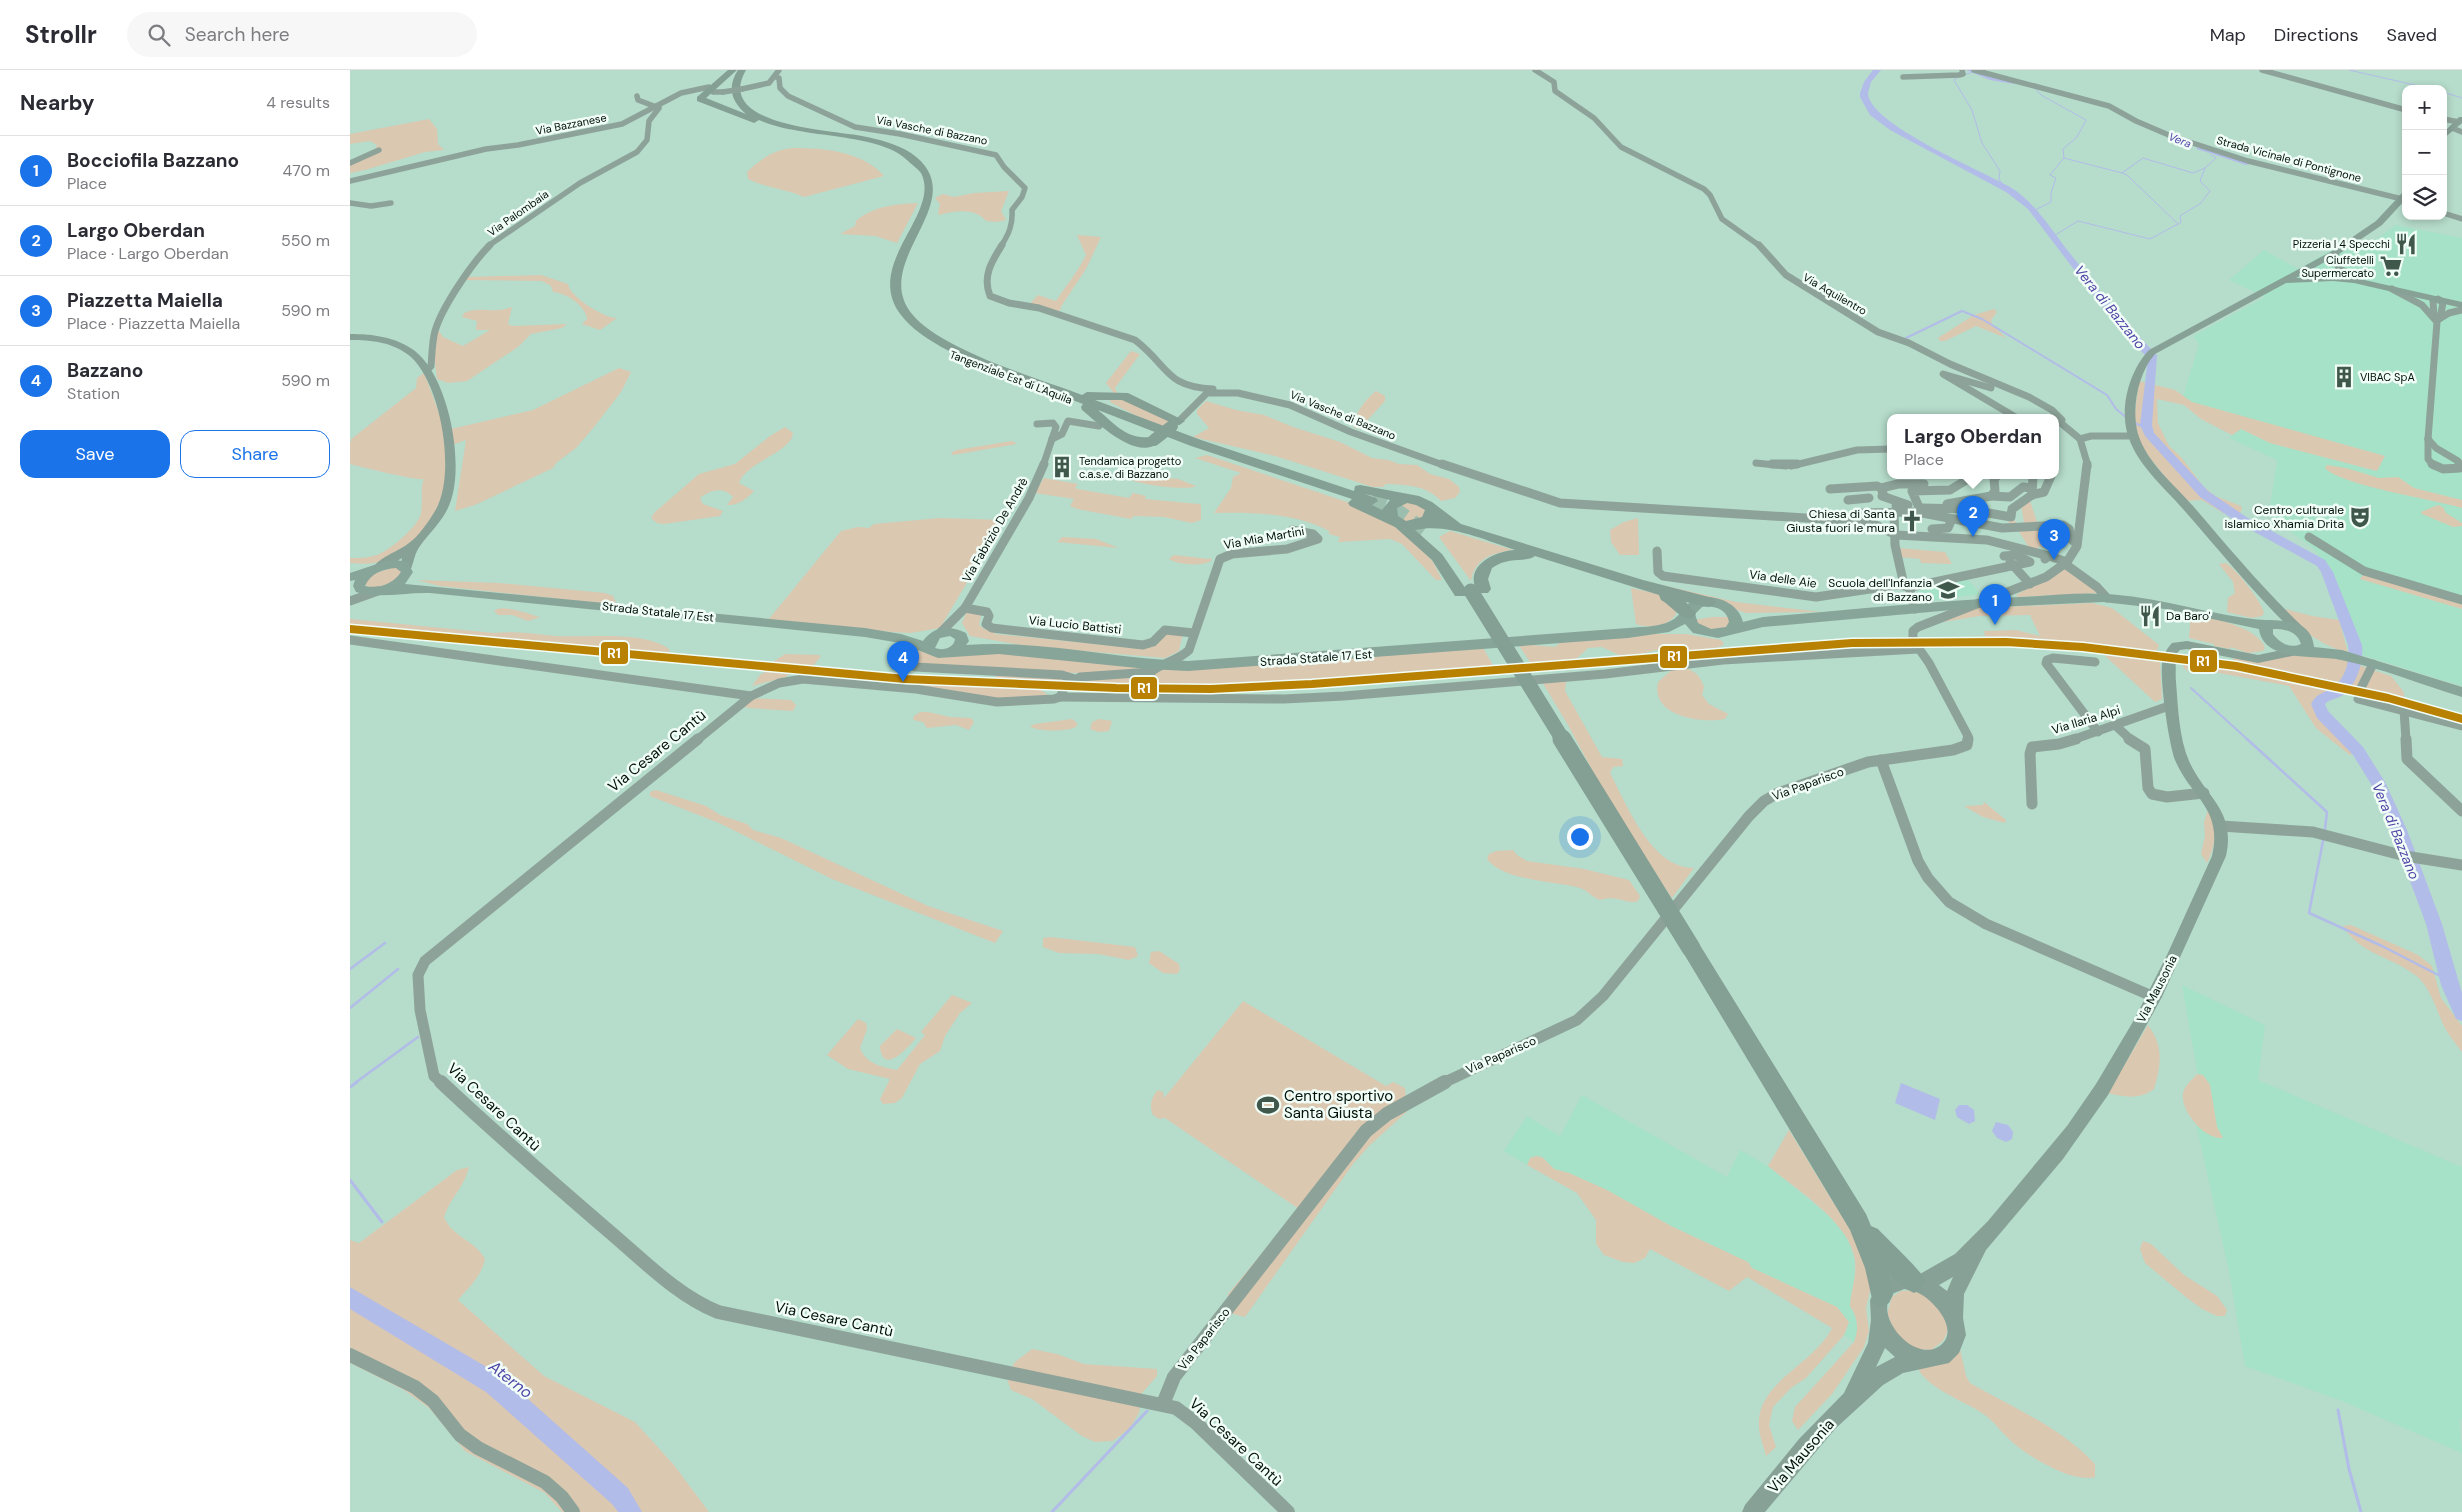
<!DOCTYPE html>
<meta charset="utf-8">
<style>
:root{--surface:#fff;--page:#f7f7f7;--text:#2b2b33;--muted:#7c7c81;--line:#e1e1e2;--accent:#1a73e8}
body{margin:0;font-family:"DM Sans",sans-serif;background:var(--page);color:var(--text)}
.controls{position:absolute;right:15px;top:15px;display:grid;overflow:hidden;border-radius:10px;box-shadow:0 2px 8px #0003}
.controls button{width:45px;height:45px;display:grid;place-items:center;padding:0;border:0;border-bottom:1px solid var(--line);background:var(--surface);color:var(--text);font:25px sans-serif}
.you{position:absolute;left:1229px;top:766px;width:18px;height:18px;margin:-12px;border:4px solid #fff;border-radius:50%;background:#1a73e8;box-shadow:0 0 0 8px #1a73e833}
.badge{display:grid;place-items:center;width:32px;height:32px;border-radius:50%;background:var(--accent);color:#fff;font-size:16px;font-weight:700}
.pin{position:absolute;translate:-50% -41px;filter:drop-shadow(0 1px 2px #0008)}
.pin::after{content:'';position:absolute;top:26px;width:18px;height:15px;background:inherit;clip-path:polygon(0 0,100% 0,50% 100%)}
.popup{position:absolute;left:1537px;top:344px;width:172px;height:65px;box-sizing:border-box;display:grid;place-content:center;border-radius:10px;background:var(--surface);filter:drop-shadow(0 1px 4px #0005);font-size:16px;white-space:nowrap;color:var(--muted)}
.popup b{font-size:19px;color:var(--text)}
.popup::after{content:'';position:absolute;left:50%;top:100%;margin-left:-10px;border:10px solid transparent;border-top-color:var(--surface)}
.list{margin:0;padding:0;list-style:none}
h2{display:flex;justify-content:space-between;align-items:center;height:65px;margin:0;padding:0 20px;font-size:21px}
h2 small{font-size:16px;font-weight:400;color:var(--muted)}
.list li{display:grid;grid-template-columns:32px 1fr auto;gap:15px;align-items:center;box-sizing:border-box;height:70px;padding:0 20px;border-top:1px solid var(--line)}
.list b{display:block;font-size:19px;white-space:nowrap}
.list p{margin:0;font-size:16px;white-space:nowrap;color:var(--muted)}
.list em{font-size:16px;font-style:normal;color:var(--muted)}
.actions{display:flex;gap:10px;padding:15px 20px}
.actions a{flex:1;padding:11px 0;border:1px solid var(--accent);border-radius:15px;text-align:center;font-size:18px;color:var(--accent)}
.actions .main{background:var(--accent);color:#fff}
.icon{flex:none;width:28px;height:28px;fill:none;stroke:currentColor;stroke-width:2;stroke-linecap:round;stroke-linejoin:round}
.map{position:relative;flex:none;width:2112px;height:1442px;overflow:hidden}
header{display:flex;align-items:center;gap:30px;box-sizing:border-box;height:70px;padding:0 25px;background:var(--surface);border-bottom:1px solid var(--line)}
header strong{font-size:24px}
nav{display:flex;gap:28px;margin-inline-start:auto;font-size:18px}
.search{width:350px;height:45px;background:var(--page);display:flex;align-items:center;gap:12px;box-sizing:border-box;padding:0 18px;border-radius:28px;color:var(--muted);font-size:19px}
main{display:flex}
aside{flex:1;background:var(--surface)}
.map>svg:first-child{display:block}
</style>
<header>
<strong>Strollr</strong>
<div class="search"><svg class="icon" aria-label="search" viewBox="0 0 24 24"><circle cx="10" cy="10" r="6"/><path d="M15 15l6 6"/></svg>Search here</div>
<nav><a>Map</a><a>Directions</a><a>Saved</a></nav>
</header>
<main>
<aside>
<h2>Nearby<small>4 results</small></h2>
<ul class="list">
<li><span class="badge">1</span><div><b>Bocciofila Bazzano</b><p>Place</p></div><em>470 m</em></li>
<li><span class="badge">2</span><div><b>Largo Oberdan</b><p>Place · Largo Oberdan</p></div><em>550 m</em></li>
<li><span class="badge">3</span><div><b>Piazzetta Maiella</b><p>Place · Piazzetta Maiella</p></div><em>590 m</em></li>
<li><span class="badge">4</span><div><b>Bazzano</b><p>Station</p></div><em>590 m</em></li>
</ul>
<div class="actions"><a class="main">Save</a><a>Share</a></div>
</aside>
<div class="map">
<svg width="2112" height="1442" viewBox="0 0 2112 1442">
<rect width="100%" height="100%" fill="#b6dccb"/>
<g fill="#a6e2c7">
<path d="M2046 155 2112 168V616L2012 585 1981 501 1962 477 1924 450 1920 436 1927 390 1879 368 1891 359 1920 373 2026 401 2035 386 1832 330 1849 274 1843 266 1915 227 1879 210 1914 180 1948 199 1999 170 2017 176Z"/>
<path d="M1617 508 1630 524 1566 533 1569 517Z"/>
<path d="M0 556 584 607 767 615H862L961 611 1500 570 1579 567H1647L1729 573 1836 585 1975 610 1976 617 1812 586 1697 577 1600 573 1503 576 962 618 861 622 686 620 553 612 0 563Z"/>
<path d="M1832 915 1915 955 1908 1010 2112 1097V1350L2109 1349 2112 1383 1992 1331 1895 1296 1879 1201 1841 1032 1853 1034Z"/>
<path d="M1232 1025 1377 1107 1390 1080 1418 1096 1479 1146 1497 1167 1504 1189 1505 1210 1500 1229 1509 1260 1504 1272 1494 1265 1498 1258 1487 1237 1402 1198 1375 1181 1321 1156 1279 1133 1219 1103 1204 1099 1192 1087 1181 1088 1177 1095 1154 1081 1177 1046 1210 1066Z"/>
</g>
<g fill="#dbc8b1">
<path d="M79 49 87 59 88 74 94 80 75 82 15 100 0 103V91L25 80 27 75 20 71 0 74V64Z"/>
<path d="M443 78C474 78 512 81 534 106L454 127C436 119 416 118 398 109L397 102C409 90 425 79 443 78Z"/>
<path d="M659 121 651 141 656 150 646 152 636 151C626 138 606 140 589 145L588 143 590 134 585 128 593 124 604 127 624 123Z"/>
<path d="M568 133 547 173 525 166 490 164 505 156 506 151C523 136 546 134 568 133Z"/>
<path d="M727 165 751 167 736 199 712 235 709 242 679 235 688 225 706 231C716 215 728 202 736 185Z"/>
<path d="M191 205 218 214C219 226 255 249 267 248L250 260 232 254 237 249C236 236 215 222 203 222L201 216 192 211 115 210 117 207Z"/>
<path d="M162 237 158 254 162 256 217 254 212 258 181 264 168 277 117 311 98 313 87 309 84 285 88 260 93 267 113 276 140 260H126L127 251 112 247 114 243C131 236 143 244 162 237Z"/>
<path d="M1644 239 1647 242 1641 250 1642 254 1656 268 1626 256 1595 271H1590L1588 268 1624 245Z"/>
<path d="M781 281 790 284 765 318 767 323H764L756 313Z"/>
<path d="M269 298 281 302 271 322 244 357 226 378 206 393 203 398 125 435 105 441 116 370 102 375 101 359 183 340Z"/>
<path d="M74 303C80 319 87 336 92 353 105 395 94 450 56 476 32 491 30 496 0 493V488C9 488 18 488 27 485 39 481 69 456 71 443 73 433 70 416 74 409 68 411 11 397 0 394V372L2 370H0L66 318 67 308Z"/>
<path d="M1789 311 1825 320 1842 332 2035 386 2027 401 1920 373 1891 359 1882 365 1851 349 1834 335 1807 329 1808 353 1819 376 1831 387 1853 416 1865 426 1891 436 1892 439 1889 445 1873 443 1852 430 1835 431 1792 378 1783 357Z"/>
<path d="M1026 321 1035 326V331L1012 356 1013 359 1004 358C1002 346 1016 329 1026 321Z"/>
<path d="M771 328 821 352 815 357 785 345 760 332 761 329Z"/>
<path d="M856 331 886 340 914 345 943 357 990 372 1022 388 1038 390 1049 394 1067 395 1080 404 1099 409 1109 417 1110 422 1105 428 1091 431C1076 415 1057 415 1036 414L1033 417H1023L925 386 843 367 859 358 847 344V340Z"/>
<path d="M435 357 443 363C442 382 396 392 389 413L404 421C398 428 388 436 377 435L383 427C373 416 360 420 350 428L353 434 373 441 370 446 314 454 307 453 301 448 305 442 349 404 385 394 420 366Z"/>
<path d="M662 371 667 374 603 385 601 383 606 380Z"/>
<path d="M857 385 1003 434 1034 448 1068 475 1083 492 1092 510H1086L1052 474 1040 469 988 472 990 467 979 464V461C946 443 901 442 864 443L881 418 883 407 891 403 845 388Z"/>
<path d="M1977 395 1996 398 2029 408 2048 407 2064 418 2112 430V438C2083 429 1992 416 1975 398Z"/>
<path d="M788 405 828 409 846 416C839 421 788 415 780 409V406Z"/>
<path d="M694 408 728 414 725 418 728 419 779 428 783 423 796 426 795 429 849 434 851 435V450L842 453 814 447 784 446 781 449 727 439 720 436 724 429 685 423Z"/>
<path d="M1680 431 1688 455 1662 457 1657 449H1664L1666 453H1674L1671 434Z"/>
<path d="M1060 432 1077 440 1075 447 1056 452 1047 448V436Z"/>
<path d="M2088 435 2093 437 2096 443 2112 453V456L2103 457 2072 444 2071 442Z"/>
<path d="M590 448 654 450 590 558 561 563 543 562 418 550 491 461 508 457 519 458 524 454Z"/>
<path d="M1288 448 1289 485H1270L1261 472 1260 460 1274 452Z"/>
<path d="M1689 458 1693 468H1700V466L1722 476 1710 471 1705 482 1689 476 1687 481 1680 479 1668 460Z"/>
<path d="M1100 461 1163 480C1142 483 1125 488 1121 511L1089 467Z"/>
<path d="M712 467 746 469 769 478 707 472Z"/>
<path d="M1548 478 1595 482 1602 494 1571 493 1570 489 1549 487Z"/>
<path d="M824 485 859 489 860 488 862 490C854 497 828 495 819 489Z"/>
<path d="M1876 493C1886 499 1912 532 1914 543L1912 546 1902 548 1877 542 1878 528 1885 523 1883 512 1869 494Z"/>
<path d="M44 497 52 500 51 507 28 519 14 515 20 505Z"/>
<path d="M1717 497 1751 523 1668 527 1666 525Z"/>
<path d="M2014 504 2112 533V539L2010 509Z"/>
<path d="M67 510 149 513 255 523 263 526 267 535 90 516Z"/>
<path d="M1312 515 1386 532 1471 542 1396 543Z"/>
<path d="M1281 518 1312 525 1327 540C1324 556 1299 559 1286 554Z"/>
<path d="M1742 533 1762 538 1809 575 1807 581 1729 573 1615 565 1635 566 1634 561 1666 560 1690 566 1680 545 1629 546 1593 552 1604 545 1629 538Z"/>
<path d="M1927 537 1962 546 1989 550 1998 583C1971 575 1946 557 1927 537Z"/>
<path d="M147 539C158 536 179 544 190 547L178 551 162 545H148L144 541Z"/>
<path d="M617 541 631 545 629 555 634 559 646 561 645 564 785 578 813 564 832 565V567L829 581 815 588 677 576 620 566 612 553Z"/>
<path d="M1841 543C1861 548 1909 557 1915 578L1913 581 1898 583 1880 577V579L1864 576V574L1839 568Z"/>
<path d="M1362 547H1380V553L1374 559H1356L1344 550Z"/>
<path d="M0 549 144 563C165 561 185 564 206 566 237 568 293 560 319 579L320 584 0 556Z"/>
<path d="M1290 564H1336L1371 570 1374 574 1370 577 1347 581 1307 580 1287 585H1269L1252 577 1238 578 1224 591 1182 595 1168 574 1205 577 1213 570Z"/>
<path d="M553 573C581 586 581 588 612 580L800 597 788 600 727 603 547 593 554 581Z"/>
<path d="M1132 576 1144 597C1050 604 956 613 861 615 784 617 707 614 631 610L633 607 644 608 649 604 731 608 812 597Z"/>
<path d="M1752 583 1810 590 1812 629 1805 632Z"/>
<path d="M435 584 469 585 471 586 463 596 421 593Z"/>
<path d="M1975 584 2041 606 2053 621 2056 631 1974 611 1884 593 1883 587Z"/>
<path d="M1834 591C1869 596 1956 606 1983 623L1984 627 1968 629C1963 649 2003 663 2001 686L1966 658 1939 616 1837 597 1838 602 1833 597Z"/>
<path d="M1325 597C1341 598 1349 602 1354 617L1352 625 1359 634 1378 644 1375 649C1351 654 1300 646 1308 612Z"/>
<path d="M419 600 437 601 440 603 436 607 402 616 410 605Z"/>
<path d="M534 608 614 614 612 616 691 620 701 627 659 630 530 614Z"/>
<path d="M1223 609 1216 612 1215 621 1252 687 1272 689 1273 696 1263 697 1260 703C1277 735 1301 798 1344 798L1322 828 1269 750 1218 655 1191 610Z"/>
<path d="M399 628 441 630 446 635 443 641 399 638 390 636Z"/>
<path d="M570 642H578L600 647 621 648 624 652 619 660 606 655 577 658 573 652 563 650 564 646Z"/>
<path d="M722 649 727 653V656C721 662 685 662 680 656L685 654Z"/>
<path d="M749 649 762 651 759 661 748 662 740 659 742 652Z"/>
<path d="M306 720 356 736 370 745 397 754 403 760 431 768 578 836 653 861 645 873 482 809 369 753 300 726V722Z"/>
<path d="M1634 732 1656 750 1655 753 1633 747 1614 736 1633 735Z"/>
<path d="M1859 737C1868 756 1866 775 1857 793L1851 784 1855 766 1854 752Z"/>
<path d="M1163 780 1167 785 1177 791 1234 799 1279 810 1290 826 1288 831C1277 835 1267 824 1250 830 1242 827 1237 820 1230 818 1205 811 1153 811 1137 789L1139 784 1146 781Z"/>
<path d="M2001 855 2068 885 2082 896 2091 928 2112 956V982C2106 974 2099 966 2094 956 2087 941 2081 920 2069 908 2045 887 2010 885 1993 856Z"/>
<path d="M700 867 785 877 788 886 779 890 748 884 709 883 693 877V868Z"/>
<path d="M809 881 829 894 830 900 827 904 813 903 799 893 801 882Z"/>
<path d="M602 925 622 933 610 943 595 966 590 981 570 994 552 1028 545 1033 533 1034 530 1029 540 1009 498 999 477 985 508 949 516 953 517 959 510 978C516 994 532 997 547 1000L575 965 571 962Z"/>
<path d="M893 931 1036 1016 1043 1012 1055 1018 1056 1029 1063 1036 1019 1076 1003 1094 895 1247 883 1244 877 1233 878 1224 949 1139 815 1048 809 1049 803 1045C799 1036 801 1027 808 1020L813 1022 814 1028Z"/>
<path d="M1798 955C1814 976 1811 995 1804 1019 1789 1030 1774 1027 1758 1023Z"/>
<path d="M547 959 566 968C557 979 532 1006 530 976Z"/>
<path d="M1847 1004 1853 1005 1860 1015 1867 1057 1873 1068C1855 1070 1830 1041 1833 1023 1835 1015 1842 1010 1847 1004Z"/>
<path d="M1439 1060 1502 1163 1522 1212 1516 1238 1519 1261 1514 1277 1482 1324 1448 1360 1442 1351 1445 1337 1504 1272C1509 1258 1508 1248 1500 1236 1501 1220 1507 1206 1505 1190 1500 1152 1446 1119 1418 1096Z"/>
<path d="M1186 1086 1192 1087 1204 1099 1219 1103 1257 1120 1321 1156 1398 1192 1402 1198 1487 1237 1499 1252 1494 1265 1456 1308 1441 1318 1423 1337 1419 1355 1426 1377 1416 1386C1414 1377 1409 1366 1409 1356 1406 1312 1463 1296 1482 1258L1397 1207 1379 1221 1300 1179 1295 1188 1284 1193 1273 1192 1254 1185 1246 1174V1150L1227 1123 1177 1095 1180 1088Z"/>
<path d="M119 1097C115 1116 100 1128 94 1147 102 1167 125 1170 135 1189 131 1207 120 1216 108 1230L194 1306 285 1352 324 1395 359 1442H212L195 1423 115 1381 79 1338 54 1320 0 1293V1170L9 1173 107 1100Z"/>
<path d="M1793 1171 1801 1174 1834 1205 1867 1226 1877 1240 1875 1246H1867L1852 1239 1837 1228 1795 1193 1790 1179Z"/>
<path d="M1564 1220 1585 1231 1597 1253V1263L1593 1271 1581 1280 1565 1279 1545 1263 1537 1244 1542 1227 1551 1221Z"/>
<path d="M682 1279 707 1284 734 1294 807 1299V1306L792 1323 789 1343 780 1358 763 1371 745 1372 732 1366 682 1329 661 1320 656 1306 665 1292Z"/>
<path d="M1610 1279 1616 1306 1620 1313C1662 1337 1712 1358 1745 1394V1407C1722 1414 1673 1384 1657 1367 1648 1358 1641 1348 1629 1341 1613 1331 1571 1315 1567 1295 1585 1297 1600 1296 1610 1279Z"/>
</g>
<g fill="#b2bce8">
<path d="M1551 1013 1590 1029 1585 1050 1545 1033Z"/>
<path d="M1609 1035H1617L1624 1040 1625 1051 1619 1054 1607 1047 1605 1040Z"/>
<path d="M1646 1052 1658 1055 1663 1062 1662 1069 1656 1072 1647 1068 1642 1061Z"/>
</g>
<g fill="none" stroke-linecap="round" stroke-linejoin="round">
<g stroke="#b2bce8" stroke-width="1">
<path d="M1999 0 2082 19"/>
<path d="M1613 5 1624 2"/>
<path d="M1608 7 1604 10 1622 40 1632 73 1650 101 1649 109 1654 118"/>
<path d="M2093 22 2112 28"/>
<path d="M1714 88 1772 103 1793 88 1843 103 1855 98 1866 88 1861 85"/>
<path d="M1683 141 1701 132V123L1706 108 1700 105 1714 88 1713 79 1727 67 1736 50 1691 25 1686 19"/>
<path d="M1827 155 1831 152 1830 146 1851 133 1860 121 1850 111 1855 98"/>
<path d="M1702 167 1728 151 1800 169 1828 154 1777 105 1772 103"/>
</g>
<g stroke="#b2bce8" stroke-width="2">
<path d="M1556 268 1612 241 1632 249 1757 325 1766 339 1777 348"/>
<path d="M1785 353 1797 359"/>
<path d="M1841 618 1898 670"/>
</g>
<g stroke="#b2bce8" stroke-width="2.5">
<path d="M1897 669 1977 742 1975 759"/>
<path d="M1973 771 1959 843 2032 876 2098 910"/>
<path d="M0 899 35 873"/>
<path d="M0 938 48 899"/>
<path d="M5 1013 68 967"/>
</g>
<g stroke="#b2bce8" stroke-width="3">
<path d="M0 1017 7 1012"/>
<path d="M0 1110 32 1152"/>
<path d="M1988 1340 1999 1399 2011 1442"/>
<path d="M702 1442 797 1341"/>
</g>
<g fill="#b2bce8" fill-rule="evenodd">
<path d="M1523 0H1531L1521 12 1518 23C1518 54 1633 101 1660 117 1685 132 1700 158 1718 181 1747 217 1774 252 1807 285L1802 355 1804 363 1858 421 1898 448 1975 490 1983 502 2012 575C2014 592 2007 614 1993 625 1987 629 1980 629 1975 634L1978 641 2013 677 2035 712 2057 760 2092 854 2112 923V951L2106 949 2091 915 2076 854 2041 760 2021 714 2003 685 1967 648 1961 634C1966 623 1973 624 1982 618 1996 609 2000 590 1998 575L1971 502 1967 496 1890 454 1850 427 1795 366 1790 355 1798 288 1770 260 1678 139 1656 122 1540 60 1520 45 1510 27V23L1514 12Z"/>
<path d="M1616 0H1627L1668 12 1664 14 1640 10Z"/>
<path d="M1847 75H1853L1903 93 1896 95 1847 79Z"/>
<path d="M0 1217 152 1306 278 1418 292 1442H268L262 1434 136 1322 0 1239Z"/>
</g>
<path stroke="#9bbeae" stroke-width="15" stroke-dasharray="15 8" stroke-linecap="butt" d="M1021 431 1047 441 1075 461"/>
<g stroke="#8da399" stroke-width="5.5">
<path d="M1185 0 1204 12 1205 21 1244 48 1271 77 1354 119 1360 125 1372 149 1410 176"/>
<path d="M1624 0 1759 36 1786 51 1821 66 1898 91 2056 130"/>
<path d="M1912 0 2056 40"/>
<path d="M426 7 429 8 430 18 438 26 505 57 550 64 646 85 654 97 675 118 672 127 662 140C663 154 659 164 651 176"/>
<path d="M1553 7 1609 5 1613 4 1612 0"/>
<path d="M392 19 419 13 429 0"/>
<path d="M2093 49 2109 52"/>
<path d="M2102 58 2112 62"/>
<path d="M0 93 29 80"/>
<path d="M0 111 136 79 168 75 272 54 331 23 359 17 363 22H373"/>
<path d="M0 133 21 136 41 133"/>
<path d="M2093 143 2112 149"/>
<path d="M138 176 230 113 287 82 297 70 299 51 309 38 288 30 287 26"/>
</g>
<g stroke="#8da399" stroke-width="7">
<path d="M652 175C642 191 632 206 640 226L659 233 689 238 785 270C819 296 815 317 863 319"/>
<path d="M1409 175 1436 205 1528 262 1559 273 1600 294 1679 327 1702 340 1712 350 1711 352"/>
<path d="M2042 219 2072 235 2087 252 2078 369"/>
<path d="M2084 246 2083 231 2088 229 2093 233 2090 248"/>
<path d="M2089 249 2099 243 2112 240"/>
<path d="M77 300 81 296C82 285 82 272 85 261 92 237 122 193 140 175"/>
<path d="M1641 318 1593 304 1667 348"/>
<path d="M1706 349 1730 369"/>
<path d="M829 351 857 323H888L940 335 1001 362 1096 396"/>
<path d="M687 354 703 353 706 357 693 396"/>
<path d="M702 369 712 364 718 351 749 356"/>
<path d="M1730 369 1741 366H1783"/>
<path d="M1730 369 1738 396"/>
<path d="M2078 369 2086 378 2108 391 2109 396"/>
<path d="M2078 369V389L2084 396"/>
<path d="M1406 393 1436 396"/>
<path d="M1441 396 1507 380 1540 379"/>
</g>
<g stroke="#8da399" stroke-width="9">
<path d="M1092 394 1210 433 1488 450 1511 443 1567 442 1652 458 1713 455 1719 459 1722 470 1727 474"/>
<path d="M1422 394H1447"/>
<path d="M2082 394 2093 399 2110 398 2109 394"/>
<path d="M1531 418 1548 414H1574"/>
<path d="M1480 419 1527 416 1531 418 1534 426"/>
<path d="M1681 425 1694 422 1701 406"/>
<path d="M1532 426 1558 435 1546 436"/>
<path d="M1641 426 1660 427 1673 417 1681 418"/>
<path d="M1498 430 1519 428"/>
<path d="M1597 434 1641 426 1645 421 1644 409 1647 406"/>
<path d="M1568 435 1562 421 1600 420 1618 409V406"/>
<path d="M1572 438 1616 439 1661 447 1662 439 1682 425 1683 406"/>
<path d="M1544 443 1545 475 1554 515"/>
<path d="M1494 449 1524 454 1546 465 1637 470 1699 486"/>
<path d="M1582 459 1598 458 1602 449"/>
<path d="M1959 467 2014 501 2112 530"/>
<path d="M1307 481 1308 502 1313 506 1466 527 1547 515 1561 517 1680 492 1667 485 1654 486"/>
<path d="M1660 492 1680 514"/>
<path d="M1717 492 1727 476 1737 394"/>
<path d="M1715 494 1747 517 1757 528"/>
<path d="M1559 517 1565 539"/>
<path d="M0 531 28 521"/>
<path d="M615 538 637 542 639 546 636 554 642 558 793 575 803 572 815 560 844 563"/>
<path d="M590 563 615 538 679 428 694 394"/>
<path d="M1563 568V561L1568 557 1696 507 1717 492 1699 486 1695 489"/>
<path d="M0 570 401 626"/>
<path d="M1565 573 1579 593 1618 666V670"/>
<path d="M1745 592 1703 588 1697 590 1696 593 1748 662"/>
<path d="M565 597 712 605 725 609"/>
<path d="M717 615 730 607 801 602C813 592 828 591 839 580L870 489 882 484 937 479 968 469 963 464 942 460"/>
<path d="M2011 618 2023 594"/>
<path d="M710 627 934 629 994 626 1255 604 1373 590 1568 579"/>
<path d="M2008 629 2112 656"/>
<path d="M2054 640 2056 670"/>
<path d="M1766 656 1781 670"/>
<path d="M347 670 401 626 429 613 453 609 566 619 647 632 704 629 710 627 714 619"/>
<path d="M1722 670 1816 637H1823"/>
</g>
<g stroke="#8da399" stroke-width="11">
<path d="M1779 669 1795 679 1798 718 1802 724 1817 727 1854 723"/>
<path d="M2056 669 2057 689 2112 741"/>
<path d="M1531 690 1568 791 1578 808 1599 832 1636 854 1804 927"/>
<path d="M1682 734 1680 684 1682 677 1709 674 1726 669"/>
<path d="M1871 756 1963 762 2055 786 2112 795"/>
<path d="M92 1013 84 1006 70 940 68 905 75 891 348 669"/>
<path d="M1093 1013 1227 950 1253 926 1399 746 1414 731 1428 723 1518 692 1603 680 1617 675 1618 669"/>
</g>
<g stroke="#8da399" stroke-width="14">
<path d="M91 1012C146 1064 204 1114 261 1163 294 1191 328 1226 368 1242L826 1338 846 1353 938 1442"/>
<path d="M0 1285 65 1317 83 1331 110 1365 128 1378 195 1412 212 1427 223 1442"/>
<path d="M813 1334 824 1307 1016 1061 1037 1044 1095 1012"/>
</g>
<g fill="#87a196" fill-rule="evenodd">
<path d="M2109 47H2112V53L2093 69V63Z"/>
<path d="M2053 122H2056V129L2032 155 1989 184 1992 196 2009 206 2010 209 2112 232V238L2004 213 1983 211 1936 213 1805 284C1788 303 1781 339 1788 364 1797 393 1824 414 1843 436 1879 478 1914 520 1954 558L1956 561 1950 565 1946 564C1905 525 1870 481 1833 439 1813 416 1785 393 1777 362 1770 335 1780 300 1799 280L1982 181 2026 151ZM1982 188 1985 199 1999 208H1946Z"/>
<path d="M0 264C23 264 46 267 65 281 99 308 115 394 100 433 94 450 80 462 70 476 64 484 64 493 60 501L56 502 50 498 52 488 34 499H26L24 496C32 486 49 481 59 473 68 467 79 451 85 441 107 405 91 314 61 287 43 272 22 270 0 270Z"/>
<path d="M1837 571 1908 585 1947 577 1953 581 1947 585 1908 593 1837 579 1830 580 1824 586C1827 593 1825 604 1826 612 1828 637 1829 668 1839 691 1856 728 1886 740 1876 786L1812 927 1758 1025 1713 1089 1636 1180 1614 1224 1613 1248 1616 1265 1609 1283 1599 1293 1553 1303 1533 1315 1486 1358 1415 1442H1392L1395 1435 1449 1369 1494 1323 1518 1273 1521 1250 1520 1230 1530 1211 1553 1201 1570 1204 1605 1184 1638 1151 1717 1056 1746 1014 1784 950 1817 885 1862 786C1873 738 1841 728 1825 690 1819 675 1808 602 1813 588 1815 582 1817 579 1822 573ZM1603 1207 1597 1221 1589 1215ZM1554 1219C1560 1220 1566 1221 1572 1225 1587 1234 1611 1263 1588 1277 1562 1292 1522 1243 1543 1224 1545 1222 1551 1221 1554 1219ZM1535 1278 1545 1287 1526 1297Z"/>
</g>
<path fill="#88a599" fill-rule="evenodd" d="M46 490 57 492 63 502 55 514 515 558 551 564 573 571C584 556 599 555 616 563L619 571 616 575C690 569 764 589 838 591L1278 558C1290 557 1305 557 1316 553 1330 548 1330 541 1339 533 1357 520 1388 530 1393 552L1413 547C1499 540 1584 531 1670 527 1698 526 1726 522 1754 524 1805 526 1853 543 1903 549 1926 552 1961 545 1964 577L1992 580 2112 617V627C2072 615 2032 598 1991 590 1971 586 1944 589 1927 581 1917 577 1910 569 1909 559L1815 539 1753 532 1624 538 1413 557 1368 568 1343 563 1335 554 1319 562 1278 568 838 601 797 599 649 584 588 588 550 573 515 567 80 523C57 522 27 529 6 522L3 516 5 510 0 511V503L33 492ZM46 498 51 502C43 514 29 519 15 516 21 503 33 499 46 498ZM1352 537C1364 535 1377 539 1379 552L1376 557 1361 559 1348 553 1345 544ZM1923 559C1936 559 1947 561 1951 574 1940 579 1930 573 1923 564ZM600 566 605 569C604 578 593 581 585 578L590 568Z"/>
<g fill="#84a094" fill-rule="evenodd">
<path d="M378 0H387L356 28 396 44C381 31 377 17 388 0H396C363 56 480 60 512 66 528 69 547 74 561 83 627 129 518 190 562 244 591 280 687 308 732 325L737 322 778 323 835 351 829 355 824 354 772 330H745L851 370 1004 421 1005 416 1010 415 1069 426 1082 432 1111 454 1293 510 1363 528 1366 532 1363 536 1358 537 1336 532 1346 544 1343 548C1331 551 1322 536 1311 530L1309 525 1185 486C1176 493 1159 486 1142 498L1138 509 1141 519 1138 523H1128C1112 497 1144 481 1165 480 1134 470 1098 453 1065 460L1092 484 1118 522 1115 526H1105L1082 490 1045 457 1000 436 998 433 1002 429 841 376 748 340C766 355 779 372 804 366L811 370C790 395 748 353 732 340L731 337 733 334C686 316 580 285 551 245 512 194 592 144 571 103 568 99 561 94 557 90 528 62 449 69 409 50L404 53 347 31V27ZM1015 424 1040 430 1032 440 1022 435 1028 431 1026 428ZM1057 433 1066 435 1075 440 1072 447 1056 451 1048 446 1047 438Z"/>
<path d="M1341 870 1348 872 1516 1144 1521 1156 1528 1159C1539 1171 1571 1200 1576 1211L1572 1219 1564 1223 1556 1219 1540 1206 1543 1225 1539 1233 1531 1237 1523 1233 1515 1198 1500 1160 1334 884 1331 878 1334 872Z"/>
</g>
<path stroke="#8da399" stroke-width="5.5" d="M373 22 392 19"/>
<path stroke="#84a094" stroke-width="12" d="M804 370 822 356"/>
<path stroke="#84a094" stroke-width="15" d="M1121 521 1213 670"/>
<path stroke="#84a094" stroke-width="19" d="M1212 669 1341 878"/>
<g stroke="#f1fef8" stroke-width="11">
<path id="rail-1" d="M0 559 555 609 766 618 861 619 962 614 1502 573 1656 572 1733 577 1886 596 2038 628 2112 649"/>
</g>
<use href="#rail-1" stroke="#b98102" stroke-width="8"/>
</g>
<defs>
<g id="restaurant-bare" transform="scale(1.725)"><path d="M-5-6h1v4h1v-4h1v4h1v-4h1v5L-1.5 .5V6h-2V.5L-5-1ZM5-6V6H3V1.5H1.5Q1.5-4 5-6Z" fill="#40584c" stroke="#f1fef8" stroke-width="2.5" paint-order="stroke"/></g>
<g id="supermarket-bare" transform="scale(1.725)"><path d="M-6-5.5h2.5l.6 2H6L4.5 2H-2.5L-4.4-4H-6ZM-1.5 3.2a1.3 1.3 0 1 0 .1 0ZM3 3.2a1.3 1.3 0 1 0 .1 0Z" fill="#40584c" stroke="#f1fef8" stroke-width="2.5" paint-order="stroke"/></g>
<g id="building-bare" transform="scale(1.725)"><path d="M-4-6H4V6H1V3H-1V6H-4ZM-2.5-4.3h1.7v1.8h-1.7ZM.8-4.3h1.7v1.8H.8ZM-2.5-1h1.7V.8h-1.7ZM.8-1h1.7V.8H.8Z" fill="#40584c" stroke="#f1fef8" stroke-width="2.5" paint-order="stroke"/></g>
<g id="theatre-bare" transform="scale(1.725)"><path d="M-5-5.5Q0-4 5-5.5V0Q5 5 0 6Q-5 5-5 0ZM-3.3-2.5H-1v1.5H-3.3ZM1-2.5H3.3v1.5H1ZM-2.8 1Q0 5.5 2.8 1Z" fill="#40584c" stroke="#f1fef8" stroke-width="2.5" paint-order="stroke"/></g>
<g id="church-bare" transform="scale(1.725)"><path d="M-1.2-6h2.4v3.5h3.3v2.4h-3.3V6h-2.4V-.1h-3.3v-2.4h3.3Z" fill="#40584c" stroke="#f1fef8" stroke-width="2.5" paint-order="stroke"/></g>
<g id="school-bare" transform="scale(1.725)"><path d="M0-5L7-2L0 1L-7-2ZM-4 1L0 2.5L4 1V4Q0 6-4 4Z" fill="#40584c" stroke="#f1fef8" stroke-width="2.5" paint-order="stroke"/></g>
<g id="stadium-bare" transform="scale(1.725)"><path d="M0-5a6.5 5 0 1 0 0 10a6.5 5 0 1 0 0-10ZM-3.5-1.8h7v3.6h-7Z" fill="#40584c" stroke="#f1fef8" stroke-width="2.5" paint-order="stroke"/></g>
</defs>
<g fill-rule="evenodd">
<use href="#restaurant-bare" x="2056" y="174"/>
<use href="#supermarket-bare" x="2041" y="196"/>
<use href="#building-bare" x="1994" y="307"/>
<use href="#building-bare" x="712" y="397"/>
<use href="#theatre-bare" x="2010" y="447"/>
<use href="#church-bare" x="1562" y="451"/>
<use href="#school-bare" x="1598" y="520"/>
<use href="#restaurant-bare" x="1800" y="546"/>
<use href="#stadium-bare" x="918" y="1035"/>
</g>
<g text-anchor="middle" stroke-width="5" stroke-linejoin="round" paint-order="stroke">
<g font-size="11" fill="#001108" stroke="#f1fef8">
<text transform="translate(221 54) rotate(-11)" y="4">Via Bazzanese</text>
<text transform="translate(582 60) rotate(11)" y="4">Via Vasche di Bazzano</text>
<text transform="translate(1939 89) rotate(15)" y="4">Strada Vicinale di Pontignone</text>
<text transform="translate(168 143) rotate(-35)" y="4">Via Palombaia</text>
<text transform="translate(1485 224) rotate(30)" y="4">Via Aquilentro</text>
<text transform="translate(661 307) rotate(21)" y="4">Tangenziale Est di L'Aquila</text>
<text transform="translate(993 345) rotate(22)" y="4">Via Vasche di Bazzano</text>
</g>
<g font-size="11" font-style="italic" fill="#5244a6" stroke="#f1fef8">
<text transform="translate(1830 70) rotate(21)" y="4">Vera</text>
</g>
<g font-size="11" fill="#001108" stroke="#f1fef8" text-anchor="end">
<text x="2040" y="178">Pizzeria I 4 Specchi</text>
<text x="2024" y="194">Ciuffetelli<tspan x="2024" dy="13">Supermercato</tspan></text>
<text x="2010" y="311" text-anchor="start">VIBAC SpA</text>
<text x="729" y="395" text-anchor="start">Tendamica progetto<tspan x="729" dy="13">c.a.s.e. di Bazzano</tspan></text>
</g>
<g font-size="12" fill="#001108" stroke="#f1fef8" text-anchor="end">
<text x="1994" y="444">Centro culturale<tspan x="1994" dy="14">islamico Xhamia Drita</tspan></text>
<text x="1545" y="448">Chiesa di Santa<tspan x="1545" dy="14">Giusta fuori le mura</tspan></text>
<text x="1582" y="517">Scuola dell'Infanzia<tspan x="1582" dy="14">di Bazzano</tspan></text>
<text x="1816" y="550" text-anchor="start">Da Baro'</text>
</g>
<g font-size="12" fill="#001108" stroke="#f1fef8">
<text transform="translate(645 460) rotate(-60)" y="4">Via Fabrizio De Andrè</text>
<text transform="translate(914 468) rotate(-10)" y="4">Via Mia Martini</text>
<text transform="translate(1433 509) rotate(8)" y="4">Via delle Aie</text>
<text transform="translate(308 542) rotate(6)" y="4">Strada Statale 17 Est</text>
<text transform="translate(725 555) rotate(6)" y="4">Via Lucio Battisti</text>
<text transform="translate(966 588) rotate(-4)" y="4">Strada Statale 17 Est</text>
<text transform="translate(1736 650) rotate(-17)" y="4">Via Ilaria Alpi</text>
<text transform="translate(1458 714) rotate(-20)" y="4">Via Paparisco</text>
<text transform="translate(1807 919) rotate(-63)" y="4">Via Mausonia</text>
<text transform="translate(1151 985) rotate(-24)" y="4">Via Paparisco</text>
<text transform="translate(854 1269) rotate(-52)" y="4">Via Paparisco</text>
</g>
<g font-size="14" font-style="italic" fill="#5244a6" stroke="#f1fef8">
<text transform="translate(1760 237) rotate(51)" y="5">Vera di Bazzano</text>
<text transform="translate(2046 761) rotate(68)" y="5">Vera di Bazzano</text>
</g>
<g font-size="15" fill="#001108" stroke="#f1fef8">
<text transform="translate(307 681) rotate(-39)" y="5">Via Cesare Cantù</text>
<text transform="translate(144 1037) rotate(43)" y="5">Via Cesare Cantù</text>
<text transform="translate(484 1249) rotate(12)" y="5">Via Cesare Cantù</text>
<text transform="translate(886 1372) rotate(43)" y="5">Via Cesare Cantù</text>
<text transform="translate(1451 1386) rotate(-49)" y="5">Via Mausonia</text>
</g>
<g font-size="15" fill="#001108" stroke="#f1fef8" text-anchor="start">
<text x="934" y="1031">Centro sportivo<tspan x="934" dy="17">Santa Giusta</tspan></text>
</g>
<g font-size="16" font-style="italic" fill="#5244a6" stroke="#f1fef8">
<text transform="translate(161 1309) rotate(38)" y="6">Aterno</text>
</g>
</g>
<g stroke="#f1fef8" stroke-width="2">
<rect x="250" y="571" width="29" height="24" rx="5" fill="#b98102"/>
<rect x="1309" y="575" width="29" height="24" rx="5" fill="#b98102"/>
<rect x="1839" y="579" width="29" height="24" rx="5" fill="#b98102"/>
<rect x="780" y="606" width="28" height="24" rx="5" fill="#b98102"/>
</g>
<g font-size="14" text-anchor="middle" font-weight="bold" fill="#fff">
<text x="264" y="588">R1</text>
<text x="1324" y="591">R1</text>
<text x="1853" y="596">R1</text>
<text x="794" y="623">R1</text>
</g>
</svg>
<div class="controls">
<button>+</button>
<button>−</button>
<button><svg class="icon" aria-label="layers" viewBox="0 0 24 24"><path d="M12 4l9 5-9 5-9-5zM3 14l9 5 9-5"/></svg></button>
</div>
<div class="you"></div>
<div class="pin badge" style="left:1645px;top:555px">1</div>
<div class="pin badge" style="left:1623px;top:467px">2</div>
<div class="popup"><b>Largo Oberdan</b>Place</div>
<div class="pin badge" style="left:1704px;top:490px">3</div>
<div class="pin badge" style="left:553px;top:612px">4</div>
</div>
</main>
